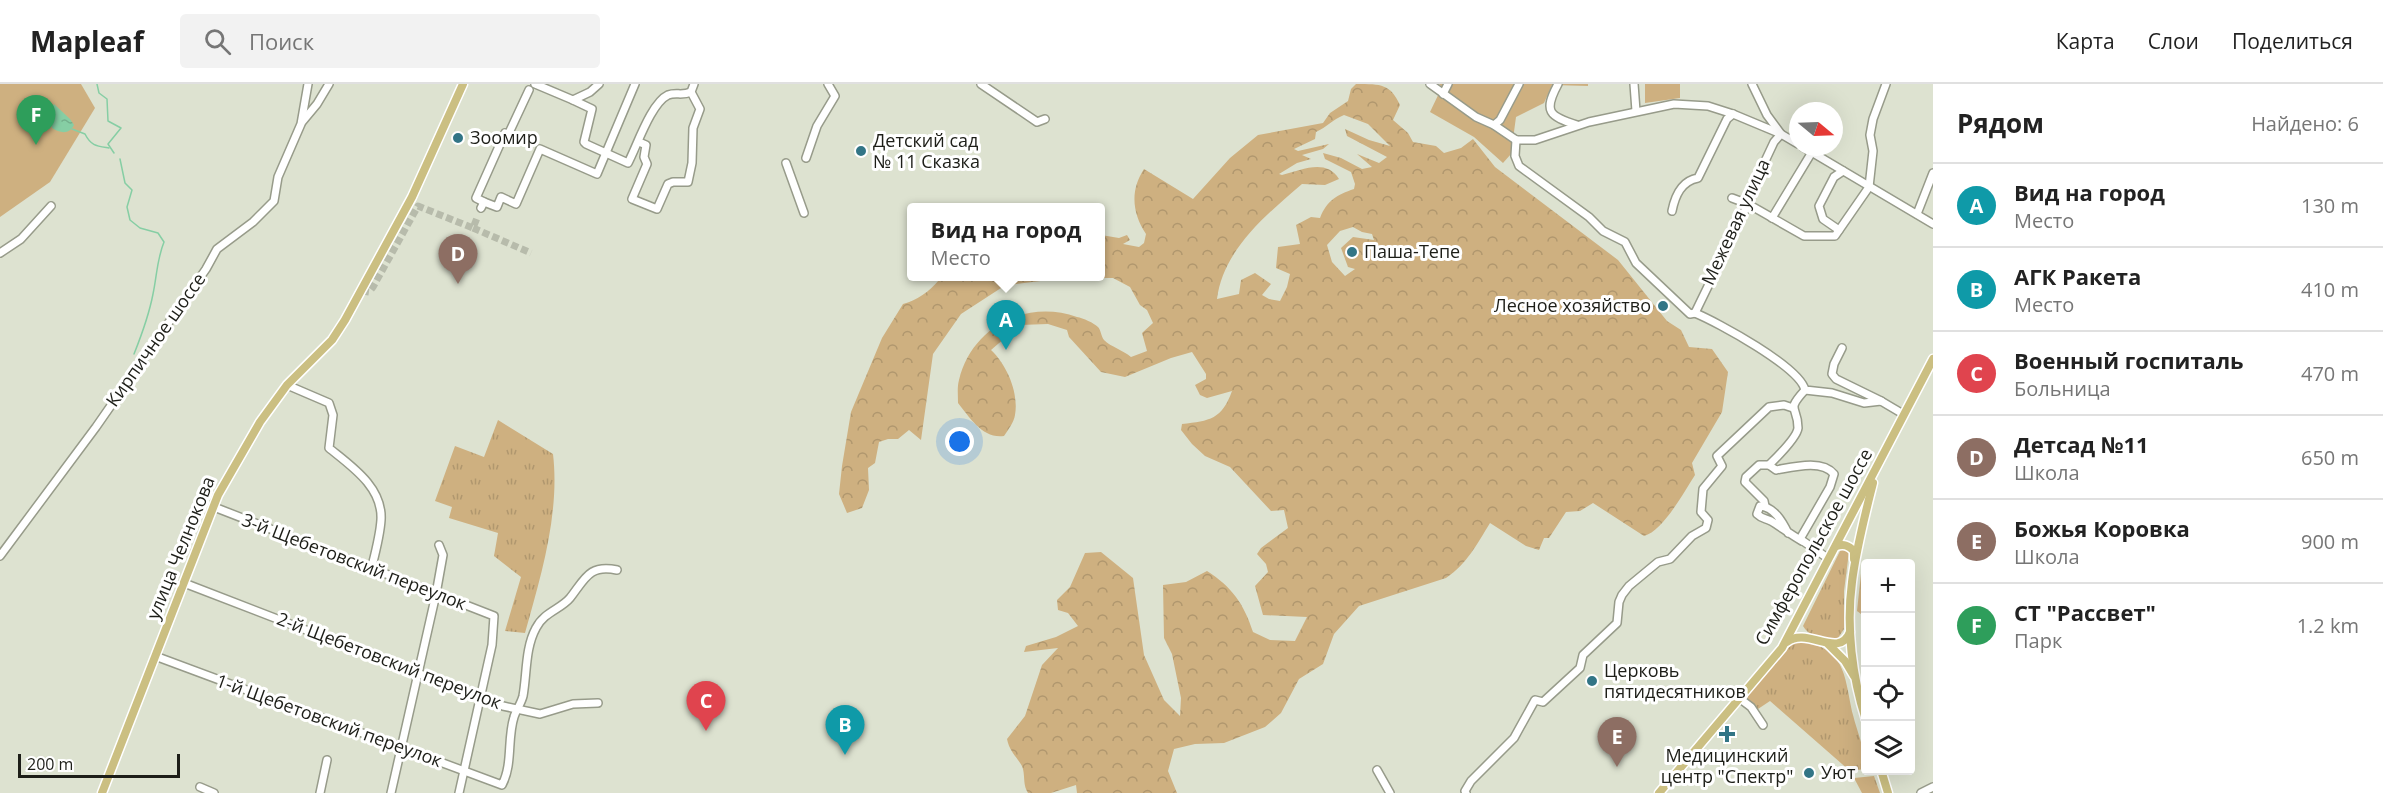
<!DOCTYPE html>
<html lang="ru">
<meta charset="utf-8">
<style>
:root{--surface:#fff;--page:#f2f2f2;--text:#222;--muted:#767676;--line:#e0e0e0;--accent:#327586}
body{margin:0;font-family:"Open Sans",sans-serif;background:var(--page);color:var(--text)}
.controls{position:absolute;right:18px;bottom:18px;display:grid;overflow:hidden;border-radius:6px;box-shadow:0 6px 24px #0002}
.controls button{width:54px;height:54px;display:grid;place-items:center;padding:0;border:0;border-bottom:2px solid var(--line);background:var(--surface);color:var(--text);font:30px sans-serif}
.compass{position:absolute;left:1789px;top:18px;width:54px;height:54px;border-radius:50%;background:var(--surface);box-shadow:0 6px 24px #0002;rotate:109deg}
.scale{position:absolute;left:18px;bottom:15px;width:162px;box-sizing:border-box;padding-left:6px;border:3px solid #1d1e18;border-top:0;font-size:16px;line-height:21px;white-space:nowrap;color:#1d1e18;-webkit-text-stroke:4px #fff;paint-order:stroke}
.you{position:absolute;left:960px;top:358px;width:21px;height:21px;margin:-15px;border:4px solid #fff;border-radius:50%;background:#1a73e8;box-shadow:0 0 0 9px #1a73e833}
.badge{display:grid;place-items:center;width:39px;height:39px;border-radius:50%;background:var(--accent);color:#fff;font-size:20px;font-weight:700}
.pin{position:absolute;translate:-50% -50px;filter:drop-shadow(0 2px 3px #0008)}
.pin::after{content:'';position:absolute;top:32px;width:21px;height:18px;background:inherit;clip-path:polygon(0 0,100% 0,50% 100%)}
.popup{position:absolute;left:907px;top:119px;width:198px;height:78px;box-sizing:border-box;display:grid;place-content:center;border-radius:6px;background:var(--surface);filter:drop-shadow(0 2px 4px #0005);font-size:20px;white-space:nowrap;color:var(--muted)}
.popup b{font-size:22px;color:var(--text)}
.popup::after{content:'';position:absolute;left:50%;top:100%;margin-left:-12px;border:12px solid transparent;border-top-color:var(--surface)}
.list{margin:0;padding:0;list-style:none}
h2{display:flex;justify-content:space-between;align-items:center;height:78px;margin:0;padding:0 24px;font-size:26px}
h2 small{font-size:20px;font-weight:400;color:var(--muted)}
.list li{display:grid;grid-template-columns:39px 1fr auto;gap:18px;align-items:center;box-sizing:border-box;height:84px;padding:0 24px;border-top:2px solid var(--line)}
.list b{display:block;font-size:22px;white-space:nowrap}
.list p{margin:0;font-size:20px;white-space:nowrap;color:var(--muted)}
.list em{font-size:20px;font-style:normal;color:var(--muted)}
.icon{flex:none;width:33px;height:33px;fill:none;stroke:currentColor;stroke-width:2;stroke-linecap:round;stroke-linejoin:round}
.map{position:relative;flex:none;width:1933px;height:709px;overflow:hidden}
header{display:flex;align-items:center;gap:36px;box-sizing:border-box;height:84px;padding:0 30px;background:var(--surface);border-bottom:2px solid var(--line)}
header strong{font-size:28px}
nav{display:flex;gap:33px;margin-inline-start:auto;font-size:21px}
.search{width:420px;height:54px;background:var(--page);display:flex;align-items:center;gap:15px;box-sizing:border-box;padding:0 21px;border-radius:6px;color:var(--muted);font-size:22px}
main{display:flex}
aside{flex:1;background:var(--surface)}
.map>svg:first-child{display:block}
</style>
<header>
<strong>Mapleaf</strong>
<div class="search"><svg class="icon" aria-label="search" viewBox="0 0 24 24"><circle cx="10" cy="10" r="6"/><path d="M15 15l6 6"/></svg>Поиск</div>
<nav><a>Карта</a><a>Слои</a><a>Поделиться</a></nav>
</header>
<main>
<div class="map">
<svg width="1933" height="709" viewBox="0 0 1933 709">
<defs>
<pattern id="grass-tufts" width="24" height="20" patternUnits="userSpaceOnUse" patternTransform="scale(1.5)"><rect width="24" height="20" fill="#ceb080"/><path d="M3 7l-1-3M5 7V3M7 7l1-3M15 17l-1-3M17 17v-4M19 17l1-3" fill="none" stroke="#b0976e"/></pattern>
<pattern id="forest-crowns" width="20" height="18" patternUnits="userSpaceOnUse" patternTransform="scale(1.5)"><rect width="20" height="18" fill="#ceb080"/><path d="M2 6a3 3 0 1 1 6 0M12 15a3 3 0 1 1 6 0" fill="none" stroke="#b0976e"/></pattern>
<pattern id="water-ripples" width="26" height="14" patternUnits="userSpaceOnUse" patternTransform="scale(1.5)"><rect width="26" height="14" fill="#86cea4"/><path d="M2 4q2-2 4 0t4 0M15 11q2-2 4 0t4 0" fill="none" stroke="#73b08c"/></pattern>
</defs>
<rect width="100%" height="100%" fill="#dde2d0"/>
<g fill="url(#grass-tufts)">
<path d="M498 336 553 370C560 429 541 492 525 549L505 547 521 493 494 472 498 449 449 434 452 423 435 417 455 362 484 373Z"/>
<path d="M1841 465 1849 468 1844 507V545L1838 554C1826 557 1809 553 1803 542Z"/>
<path d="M1869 477 1882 479H1866L1865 533 1857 527 1862 480Z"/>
<path d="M1799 557C1847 564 1844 592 1853 631 1858 651 1865 664 1865 685L1850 687 1770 617 1758 625 1747 616 1746 613 1791 561Z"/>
<path d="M1874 692 1880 709H1862L1854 694Z"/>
</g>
<path fill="url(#forest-crowns)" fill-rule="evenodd" d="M1356 0C1382 0 1390 0 1400 21L1393 36 1408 49 1413 58 1436 62 1444 69 1461 64 1473 55 1495 83 1618 176 1667 237 1681 246 1689 263 1712 265 1728 288 1722 328 1692 379 1695 391C1684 408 1663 447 1644 452L1593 419 1580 427 1566 428 1549 454H1544L1539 466 1526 462 1490 439C1477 460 1467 480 1446 494L1359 522 1334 550 1323 580 1299 595 1281 629 1265 643 1224 659 1195 660 1174 665 1168 687 1177 709H1077L1076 701 1051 709H1028C1023 701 1025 694 1023 685 1020 675 1010 670 1007 655L1025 632 1042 581 1058 564 1024 568 1026 562 1056 553 1078 542 1068 529 1058 526 1057 516 1070 503 1085 469 1101 468 1133 494 1144 571 1164 616 1180 632 1181 614 1172 570 1164 554 1163 501 1186 498 1207 487C1232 503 1244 520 1253 548L1270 556 1295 557 1307 533 1263 531 1255 502 1268 488 1266 480 1257 470 1261 464 1288 444 1284 426 1271 427 1230 383 1205 372 1192 360 1181 346 1182 340C1210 337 1222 335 1232 307L1207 314 1200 311 1195 301 1206 295V290L1192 268 1171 274 1125 293 1101 288 1069 253 1067 246 1048 240 1020 241 991 266C1007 281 1019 309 1015 331 1014 338 1008 346 1004 352 983 355 970 334 958 319 958 311 957 303 959 296 972 243 1026 215 1077 233 1083 234 1094 239 1098 243 1101 246 1101 252 1104 256 1111 263 1123 266 1131 273L1147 267 1142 249 1153 239 1147 226 1140 221 1130 203 1113 194H1065L1016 200 1001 204 961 230 933 270 921 356 909 346 898 355H888L879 358 875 379 868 384 869 406 862 424 847 429 839 410 842 382 851 328 882 254 903 220C916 217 930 207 939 196L938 193 1100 192 1101 151 1119 154 1127 151 1130 156 1123 160 1139 163 1144 159 1146 150C1132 129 1130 106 1144 85L1193 115 1230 74 1258 51 1323 39 1330 29 1348 17 1351 5ZM1344 31 1368 40 1390 62 1369 56 1345 45 1347 52 1387 73 1379 79 1357 70 1372 83 1362 85 1341 74 1323 69 1325 75 1351 88 1355 100 1354 105C1337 111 1327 116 1320 134L1311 133 1296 141 1300 160 1278 163 1276 184 1290 190 1287 203 1280 217 1269 215 1262 211 1271 200 1255 189 1241 196 1239 210 1217 215C1223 166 1266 131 1302 100L1325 101 1339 95C1326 74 1302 86 1282 91L1279 90 1297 79 1311 75 1302 71 1323 65 1329 60 1298 67 1294 65 1315 55 1316 48C1327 43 1332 36 1344 31ZM1353 143 1362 148 1372 150 1374 156 1353 153 1341 164 1348 183 1355 185 1345 192 1332 178 1327 161 1340 147Z"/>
<g fill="#ceb080">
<path d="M0 0H81L95 24 50 98 0 133Z"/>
<path d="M1439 0H1588V2L1552 1 1544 19 1516 33 1511 70 1503 79 1474 53 1430 28 1442 3Z"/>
<path d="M1645 0H1680V14L1645 19Z"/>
</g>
<path fill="url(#water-ripples)" d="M54 20 70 35 74 41C69 51 60 49 52 44L49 29Z"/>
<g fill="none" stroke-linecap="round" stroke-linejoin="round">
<g stroke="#86cea4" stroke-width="1.5">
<path d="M97 0 99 9 107 15 108 37 121 44 108 60 114 69"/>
<path d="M72 45 85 50C91 62 97 62 109 64"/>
<path d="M120 75 125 99 132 106 127 123 130 136 140 144 158 149 164 158C157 175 157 191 153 210 149 231 142 250 134 270"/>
</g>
<g stroke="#b7bbab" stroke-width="7" stroke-dasharray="7 3.5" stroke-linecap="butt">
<path d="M473 144 531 169"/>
<path d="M362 207 369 208 373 203 418 122 473 144 477 134"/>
</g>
<g stroke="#979b8a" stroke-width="10">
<g id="minor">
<path d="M535 0 573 16 590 8 599 0"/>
<path d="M981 0 1037 38 1045 35"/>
<path d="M1430 0 1476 33 1494 41 1516 56"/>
<path d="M1558 0C1543 28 1549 32 1577 41"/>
<path d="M1634 0 1636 27"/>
<path d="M1443 10 1448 0"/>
<path d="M573 16 592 25 584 58 586 60 628 79C637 62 651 19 668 11 676 8 682 12 691 8"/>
<path d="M302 38 317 20 329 0"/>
<path d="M1494 41 1500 36 1519 0"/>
<path d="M1516 56 1515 72 1519 82 1589 133 1603 147 1625 158 1636 179 1690 230 1695 229C1717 238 1800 283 1805 306L1832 309 1864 319 1881 317 1903 330"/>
<path d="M1516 56H1535L1589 38 1674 20 1708 22 1733 30 1781 50 1798 60"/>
<path d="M639 58 646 61 644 73 647 80 632 115 657 125 668 100 673 98H688L692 79 693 44 700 25 691 8 694 0"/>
<path d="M1803 63 1933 140"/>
<path d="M806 74 817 42 835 12 828 0"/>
<path d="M786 79 804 129"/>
<path d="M1732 114 1748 120 1804 152H1835L1869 103 1873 67 1870 51 1873 35 1886 0"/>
<path d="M484 118 476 114 505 49 508 51 529 6"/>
<path d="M481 124 484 118 497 123 501 113 516 120 540 65 597 90 635 0"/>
<path d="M1672 127C1675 112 1681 97 1698 94L1727 35 1733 30"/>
<path d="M1917 130 1933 89"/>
<path d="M1772 134 1812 68"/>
<path d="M1839 146 1823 135 1819 122 1834 93 1843 87"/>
<path d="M0 169 21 155 51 122"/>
<path d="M1695 229 1748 120 1759 90 1774 58 1781 50 1767 31 1752 0"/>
<path d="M1842 264 1834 280 1832 290 1836 295 1881 317"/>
<path d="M287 301 329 319 333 331 329 364C351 382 383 403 381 436 380 452 375 470 371 486"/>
<path d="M1805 306C1785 328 1798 321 1798 344 1797 354 1776 374 1769 381L1776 386C1793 383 1822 375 1834 390L1830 403 1800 455 1829 475"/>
<path d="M1765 422 1764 417 1745 398 1746 393 1759 381H1769"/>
<path d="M214 423 494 532 492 561 459 709"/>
<path d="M1788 449C1782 437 1774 423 1760 422L1757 430C1762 435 1765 434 1771 437 1781 443 1791 451 1802 457"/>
<path d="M0 472 96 343 206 185 217 165 253 138 274 117 278 93 301 40 308 0"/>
<path d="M184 499 503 622 540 630 573 620 598 619"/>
<path d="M155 572 502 701C513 680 507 655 514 633 516 626 521 620 523 612 527 590 525 564 536 544 544 528 561 525 570 514 585 495 589 480 617 486"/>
<path d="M1739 614 1751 623 1763 641"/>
<path d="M1377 686 1390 709"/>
<path d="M200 703 214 709"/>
<path d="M320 709 327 676"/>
<path d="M391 709 436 510 443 471 439 461"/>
<path d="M1466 709 1465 707 1471 697 1514 654 1535 616 1543 618 1580 584 1583 571 1617 539 1619 518 1622 511 1629 502 1658 478 1670 475 1692 452 1706 444 1708 436 1701 428 1703 405 1722 382 1717 372 1769 323 1784 321 1793 324"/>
<path d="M1921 709 1933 703"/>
</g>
</g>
<g stroke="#fff" stroke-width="11">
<g id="major">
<path d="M1836 462C1844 460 1848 461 1854 467V475"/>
<path d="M1787 558C1807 542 1839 576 1850 548"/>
<path d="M1828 560 1845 577 1854 592"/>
<path d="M1866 636C1852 593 1846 543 1852 498 1856 465 1865 431 1873 399"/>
<path d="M1881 686 1888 709"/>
<path d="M102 709 218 411 260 338 287 301 332 256 345 236 412 113 463 0"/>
<path d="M1659 709 1782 564 1933 275"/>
</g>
</g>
<use href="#minor" stroke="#fff" stroke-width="7"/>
<use href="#major" stroke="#cbbf82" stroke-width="8"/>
</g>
<g fill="#327586" stroke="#fff" stroke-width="2">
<circle cx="458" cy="54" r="6"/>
<circle cx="861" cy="67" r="6"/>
<circle cx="1352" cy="168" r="6"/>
<circle cx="1663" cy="222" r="6"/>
<circle cx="1592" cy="597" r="6"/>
<path d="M1724 641h6v6h6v6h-6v6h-6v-6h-6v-6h6z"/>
<circle cx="1809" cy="689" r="6"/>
</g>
<g text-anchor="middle" stroke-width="6" stroke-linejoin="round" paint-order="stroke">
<g font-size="18" fill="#1d1e18" stroke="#fff" text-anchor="start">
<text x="470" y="60">Зоомир</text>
<text x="873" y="63">Детский сад<tspan x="873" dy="21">№ 11 Сказка</tspan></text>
<text x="1364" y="174">Паша-Тепе</text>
<text x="1651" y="228" text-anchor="end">Лесное хозяйство</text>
<text x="1604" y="593">Церковь<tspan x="1604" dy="21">пятидесятников</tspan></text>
<text x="1727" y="678" text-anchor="middle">Медицинский<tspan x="1727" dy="21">центр "Спектр"</tspan></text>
<text x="1821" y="695">Уют</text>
</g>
<g font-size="18" fill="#1d1e18" stroke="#fff">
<text transform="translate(1736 138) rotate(-65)" y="6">Межевая улица</text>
<text transform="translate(156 256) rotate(-55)" y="6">Кирпичное шоссе</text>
<text transform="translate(1814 463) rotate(-61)" y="6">Симферопольское шоссе</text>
<text transform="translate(181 464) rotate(-68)" y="6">улица Челнокова</text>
<text transform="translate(354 478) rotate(21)" y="6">3-й Щебетовский переулок</text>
<text transform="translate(389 577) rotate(21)" y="6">2-й Щебетовский переулок</text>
<text transform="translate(329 637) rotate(20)" y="6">1-й Щебетовский переулок</text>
</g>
</g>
</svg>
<div class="controls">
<button>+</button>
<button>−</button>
<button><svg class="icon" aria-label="locate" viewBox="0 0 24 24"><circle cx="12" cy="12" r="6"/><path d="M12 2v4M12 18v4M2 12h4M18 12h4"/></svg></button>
<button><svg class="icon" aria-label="layers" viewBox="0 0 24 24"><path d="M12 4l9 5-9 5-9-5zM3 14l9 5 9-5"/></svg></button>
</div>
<svg class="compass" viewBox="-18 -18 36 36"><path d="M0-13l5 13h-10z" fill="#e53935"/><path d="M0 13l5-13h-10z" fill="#767676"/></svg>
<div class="scale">200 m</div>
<div class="you"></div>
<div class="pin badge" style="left:1006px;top:266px;background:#0f9aa8">A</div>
<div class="popup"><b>Вид на город</b>Место</div>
<div class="pin badge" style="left:845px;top:671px;background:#0f9aa8">B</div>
<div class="pin badge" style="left:706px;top:647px;background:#e0444e">C</div>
<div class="pin badge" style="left:458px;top:200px;background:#8d6e63">D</div>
<div class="pin badge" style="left:1617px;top:683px;background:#8d6e63">E</div>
<div class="pin badge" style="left:36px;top:61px;background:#2e9e5b">F</div>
</div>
<aside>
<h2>Рядом<small>Найдено: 6</small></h2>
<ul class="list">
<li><span class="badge" style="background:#0f9aa8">A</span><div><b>Вид на город</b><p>Место</p></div><em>130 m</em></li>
<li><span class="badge" style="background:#0f9aa8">B</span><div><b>АГК Ракета</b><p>Место</p></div><em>410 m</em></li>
<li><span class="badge" style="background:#e0444e">C</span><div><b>Военный госпиталь</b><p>Больница</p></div><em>470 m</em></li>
<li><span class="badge" style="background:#8d6e63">D</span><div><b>Детсад №11</b><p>Школа</p></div><em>650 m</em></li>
<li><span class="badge" style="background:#8d6e63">E</span><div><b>Божья Коровка</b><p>Школа</p></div><em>900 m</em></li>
<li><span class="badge" style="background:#2e9e5b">F</span><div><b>СТ &quot;Рассвет&quot;</b><p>Парк</p></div><em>1.2 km</em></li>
</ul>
</aside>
</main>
